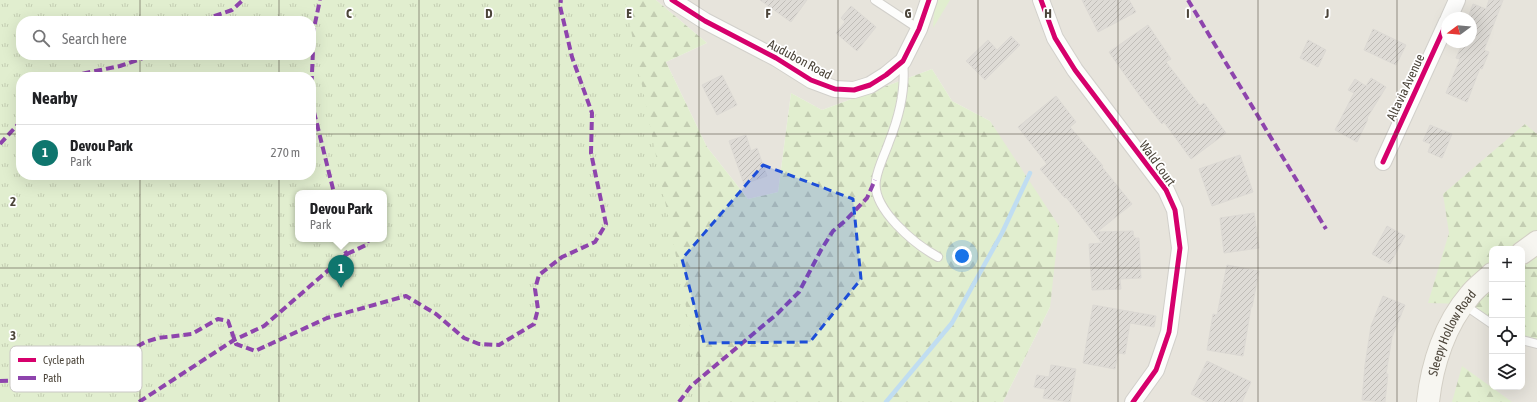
<!DOCTYPE html>
<meta charset="utf-8">
<style>
:root{--surface:#fff;--page:#f2f2f2;--text:#202124;--muted:#757577;--line:#e0e0e0;--accent:#0f766e}
body{margin:0;font-family:"Asap Condensed",sans-serif;background:var(--page);color:var(--text)}
.controls{position:absolute;right:12px;bottom:12px;display:grid;overflow:hidden;border-radius:8px;box-shadow:0 4px 16px #0002}
.controls button{width:36px;height:36px;display:grid;place-items:center;padding:0;border:0;border-bottom:1px solid var(--line);background:var(--surface);color:var(--text);font:20px sans-serif}
.compass{position:absolute;left:1441px;top:12px;width:36px;height:36px;border-radius:50%;background:var(--surface);box-shadow:0 4px 16px #0002;rotate:254deg}
.you{position:absolute;left:962px;top:256px;width:14px;height:14px;margin:-10px;border:3px solid #fff;border-radius:50%;background:#1a73e8;box-shadow:0 0 0 6px #1a73e833}
.badge{display:grid;place-items:center;width:26px;height:26px;border-radius:50%;background:var(--accent);color:#fff;font-size:13px;font-weight:700}
.pin{position:absolute;translate:-50% -33px;filter:drop-shadow(0 1px 2px #0008)}
.pin::after{content:'';position:absolute;top:21px;width:14px;height:12px;background:inherit;clip-path:polygon(0 0,100% 0,50% 100%)}
.popup{position:absolute;left:295px;top:190px;width:92px;height:52px;box-sizing:border-box;display:grid;place-content:center;border-radius:8px;background:var(--surface);filter:drop-shadow(0 1px 3px #0005);font-size:13px;white-space:nowrap;color:var(--muted)}
.popup b{font-size:15px;color:var(--text)}
.popup::after{content:'';position:absolute;left:50%;top:100%;margin-left:-8px;border:8px solid transparent;border-top-color:var(--surface)}
.list{margin:0;padding:0;list-style:none}
h2{display:flex;justify-content:space-between;align-items:center;height:52px;margin:0;padding:0 16px;font-size:17px}
h2 small{font-size:13px;font-weight:400;color:var(--muted)}
.list li{display:grid;grid-template-columns:26px 1fr auto;gap:12px;align-items:center;box-sizing:border-box;height:56px;padding:0 16px;border-top:1px solid var(--line)}
.list b{display:block;font-size:15px;white-space:nowrap}
.list p{margin:0;font-size:13px;white-space:nowrap;color:var(--muted)}
.list em{font-size:13px;font-style:normal;color:var(--muted)}
.icon{flex:none;width:22px;height:22px;fill:none;stroke:currentColor;stroke-width:2;stroke-linecap:round;stroke-linejoin:round}
.map{position:relative;flex:none;width:1537px;height:402px;overflow:hidden}
.search{position:absolute;background:var(--surface);box-shadow:0 4px 16px #0002;left:16px;top:16px;width:300px;height:44px;display:flex;align-items:center;gap:10px;box-sizing:border-box;padding:0 14px;border-radius:16px;color:var(--muted);font-size:15px}
.panel{position:absolute;background:var(--surface);box-shadow:0 4px 16px #0002;left:16px;top:72px;width:300px;height:108px;border-radius:16px}
.map>svg:first-child{display:block}
</style>
<div class="map">
<svg width="1537" height="402" viewBox="0 0 1537 402">
<defs>
<pattern id="forest-firs" width="22" height="20" patternUnits="userSpaceOnUse"><rect width="22" height="20" fill="#e1eecf"/><path d="M5 1l3.5 6h-7zM16 11l3.5 6h-7z" fill="#c3cdb2"/></pattern>
<pattern id="park-tufts" width="24" height="20" patternUnits="userSpaceOnUse"><rect width="24" height="20" fill="#e1eecf"/><path d="M3 7l-1-3M5 7V3M7 7l1-3M15 17l-1-3M17 17v-4M19 17l1-3" fill="none" stroke="#c3cdb2"/></pattern>
<pattern id="building-hatch" width="6" height="6" patternUnits="userSpaceOnUse"><rect width="6" height="6" fill="#dedbd6"/><path d="M-1 1l2-2M0 6l6-6M5 7l2-2" fill="none" stroke="#c0bdb8"/></pattern>
</defs>
<rect width="100%" height="100%" fill="#f4f2ee"/>
<path fill="#e7e4dc" fill-rule="evenodd" d="M656 0H1537V402H1003L1050 307 990 121 952 101 932 69 822 110 791 93 778 192 748 199 707 147 666 62 707 43ZM1447 18H1471V42H1447ZM1492 249H1522V387H1492Z"/>
<path fill="#e1eecf" d="M935 0H950L933 28Z"/>
<g fill="url(#forest-firs)">
<path d="M561 0H656L707 43 666 62 707 147 748 199 778 192 791 93 822 110 932 69 952 101 990 121 1059 226 1050 307 1003 402H355Z"/>
<path d="M1525 124 1537 134V344L1522 340V249H1492V324L1463 304 1428 303 1449 233 1443 194Z"/>
<path d="M1462 366 1512 402H1452Z"/>
</g>
<path fill="url(#park-tufts)" fill-rule="evenodd" d="M0 0H625L705 402H0ZM21 21H311V55H21ZM21 77H311V175H21ZM298 193H384V239H298Z"/>
<g fill="none" stroke-linecap="round" stroke-linejoin="round">
<path stroke="#c0ddf1" stroke-width="4.5" d="M886 402 952 323 1002 233 1030 173"/>
</g>
<g fill="url(#building-hatch)" stroke="#dcd9d4">
<path d="M760 0H807L791 22Z"/>
<path d="M1082 0H1129L1136 12 1098 32Z"/>
<path d="M1489 0H1503L1484 50 1489 52 1482 69 1480 68 1467 102 1446 93 1460 59 1456 58 1463 42H1471V18H1468L1473 4 1486 9Z"/>
<path d="M851 6 876 27 857 51 836 33 845 22 841 18Z"/>
<path d="M1148 25 1171 59 1166 62 1200 106 1204 103 1226 133 1191 159 1164 122 1162 124 1140 96 1109 52Z"/>
<path d="M1373 29 1406 45 1396 65 1364 50Z"/>
<path d="M1011 36 1020 45 985 80 966 61 988 40 997 50Z"/>
<path d="M1308 40 1326 50 1318 67 1300 58Z"/>
<path d="M722 75 737 105 717 115 702 85Z"/>
<path d="M1371 78 1386 87 1367 118 1368 119 1357 142 1335 130 1354 93 1348 90 1355 79 1366 86Z"/>
<path d="M1056 96 1076 122 1070 127 1103 166 1102 167 1132 204 1097 232 1133 231 1134 238H1139L1141 278 1120 279 1121 289 1092 290 1089 244 1102 243 1066 197 1065 198 1040 169 1047 164 1018 127Z"/>
<path d="M1430 125 1452 134 1442 158 1428 152 1431 144 1423 141Z"/>
<path d="M746 135 751 151 757 148 767 176 744 184 729 141Z"/>
<path d="M1240 155 1253 192 1212 206 1199 169Z"/>
<path d="M1254 213 1259 248 1224 253 1220 218Z"/>
<path d="M1387 226 1405 236 1390 264 1372 254Z"/>
<path d="M1227 265 1259 271 1252 307H1251L1243 356 1207 350 1213 314 1217 315Z"/>
<path d="M1383 296 1405 305 1392 337 1386 374H1388L1385 402 1362 400 1365 365 1371 326Z"/>
<path d="M1093 305 1156 316 1154 327 1130 323 1125 354 1118 353 1115 369 1083 363Z"/>
<path d="M1207 361 1251 382 1242 402H1207L1191 394Z"/>
<path d="M1051 365 1076 369 1070 402 1043 398 1045 389 1034 387 1037 375 1049 377Z"/>
</g>
<g fill="none" stroke-linecap="round" stroke-linejoin="round">
<g stroke="#d2d0cb" stroke-width="10">
<g id="lane">
<path d="M875 0 919 29"/>
<path d="M903 61C906 88 899 117 889 142 885 154 878 167 876 180 871 209 916 245 938 257"/>
<path d="M1463 304 1492 324"/>
<path d="M1522 340 1537 344"/>
</g>
</g>
<g stroke="#d2d0cb" stroke-width="18">
<g id="street">
<path d="M672 0 705 21 776 58 811 80 835 89 854 90 870 85 886 75 903 61 919 29 929 0"/>
<path d="M1041 0 1055 38 1075 70 1166 190 1175 210 1180 248 1169 332 1156 370 1133 402"/>
<path d="M1449 18 1457 0"/>
<path d="M1383 162 1447 22"/>
</g>
</g>
<g stroke="#d3cfc5" stroke-width="24">
<g id="secondary">
<path d="M1522 253 1537 242"/>
<path id="s1" d="M1428 402C1432 364 1445 324 1470 295 1476 287 1485 281 1492 274"/>
</g>
</g>
<use href="#lane" stroke="#fdfdfc" stroke-width="8"/>
<use href="#street" stroke="#fdfdfc" stroke-width="16"/>
<use href="#secondary" stroke="#f7f6f1" stroke-width="22"/>
<g stroke="#8e44ad" stroke-width="4" stroke-dasharray="8 4" stroke-linecap="butt">
<path d="M1188 0 1326 229"/>
<path d="M203 21 206 19 232 10 243 0"/>
<path d="M71 77 76 75 120 66 152 55"/>
<path d="M311 96 314 28 320 0"/>
<path d="M311 100 334 193"/>
<path d="M0 144 21 121"/>
<path d="M347 254 366 245 369 239"/>
<path d="M0 381 28 380 62 370 96 367 111 362 145 342 158 338 192 334 218 319 228 321 236 344 255 351 327 318 406 296 436 314 464 338 479 344 499 345 534 324 538 309 535 289 539 275 562 257 595 242 606 224 591 153 592 113 572 57 560 6 561 0"/>
<path d="M139 402 234 340 264 326 347 254 339 243V239"/>
<path d="M679 402 691 386 777 314 799 292 821 250 833 231 845 221 867 198 875 180"/>
</g>
<g stroke="#fff" stroke-width="8">
<g id="cycleway">
<path d="M672 0 705 21 776 58 811 80 835 89 854 90 870 85 886 75 903 61 919 29 929 0"/>
<path d="M1041 0 1055 38 1075 70 1166 190 1175 210 1180 248 1169 332 1156 370 1133 402"/>
<path d="M1383 162 1447 22"/>
</g>
</g>
<use href="#cycleway" stroke="#d6006c" stroke-width="5"/>
</g>
<path fill="#1d4ed8" fill-opacity="0.2" stroke="#1d4ed8" stroke-width="3" stroke-dasharray="8 5" stroke-linejoin="round" d="M763 165 853 199 861 279 810 342 704 343 682 259Z"/>
<path fill="none" stroke="#4b4439" stroke-width="1" stroke-opacity="0.55" d="M140 0V21M279 0V21M419 0V402M559 0V402M699 0V402M838 0V402M978 0V402M1118 0V402M1258 0V402M1397 0V402M140 55V77M279 55V77M0 134H21M311 134H1537M140 175V402M279 175V402M0 268H1492M1522 268H1537"/>
<g text-anchor="middle" stroke-width="3.5" stroke-linejoin="round" paint-order="stroke">
<g font-size="13" fill="#4b4439" stroke="#fff">
<text transform="translate(800 59) rotate(28)" y="5">Audubon Road</text>
<text transform="translate(1405 87) rotate(-65)" y="5">Altavia Avenue</text>
<text transform="translate(1158 163) rotate(54)" y="5">Wald Court</text>
<text dy="5" stroke="none"><textPath href="#s1" startOffset="74">Sleepy Hollow Road</textPath></text>
</g>
</g>
<rect x="10" y="346" width="132" height="46" rx="6" fill="#fff" stroke="#c9c7c4" stroke-width="1"/>
<rect x="18" y="358" width="18" height="4" fill="#d6006c"/>
<rect x="18" y="376" width="18" height="4" fill="#8e44ad"/>
<g font-size="11" fill="#4b4439">
<text x="43" y="364">Cycle path</text>
<text x="43" y="382">Path</text>
</g>
<g font-size="13" text-anchor="middle" font-weight="bold" fill="#4b4439" stroke="#fff" stroke-width="3.5" stroke-linejoin="round" paint-order="stroke">
<text x="349" y="18">C</text>
<text x="489" y="18">D</text>
<text x="629" y="18">E</text>
<text x="768" y="18">F</text>
<text x="908" y="18">G</text>
<text x="1048" y="18">H</text>
<text x="1188" y="18">I</text>
<text x="1327" y="18">J</text>
<text x="13" y="206">2</text>
<text x="13" y="340">3</text>
</g>
</svg>
<div class="controls">
<button>+</button>
<button>−</button>
<button><svg class="icon" aria-label="locate" viewBox="0 0 24 24"><circle cx="12" cy="12" r="6"/><path d="M12 2v4M12 18v4M2 12h4M18 12h4"/></svg></button>
<button><svg class="icon" aria-label="layers" viewBox="0 0 24 24"><path d="M12 4l9 5-9 5-9-5zM3 14l9 5 9-5"/></svg></button>
</div>
<svg class="compass" viewBox="-18 -18 36 36"><path d="M0-13l5 13h-10z" fill="#e53935"/><path d="M0 13l5-13h-10z" fill="#757577"/></svg>
<div class="you"></div>
<div class="pin badge" style="left:341px;top:288px">1</div>
<div class="popup"><b>Devou Park</b>Park</div>
<div class="search"><svg class="icon" aria-label="search" viewBox="0 0 24 24"><circle cx="10" cy="10" r="6"/><path d="M15 15l6 6"/></svg>Search here</div>
<section class="panel">
<h2>Nearby<small></small></h2>
<ul class="list">
<li><span class="badge">1</span><div><b>Devou Park</b><p>Park</p></div><em>270 m</em></li>
</ul>
</section>
</div>
